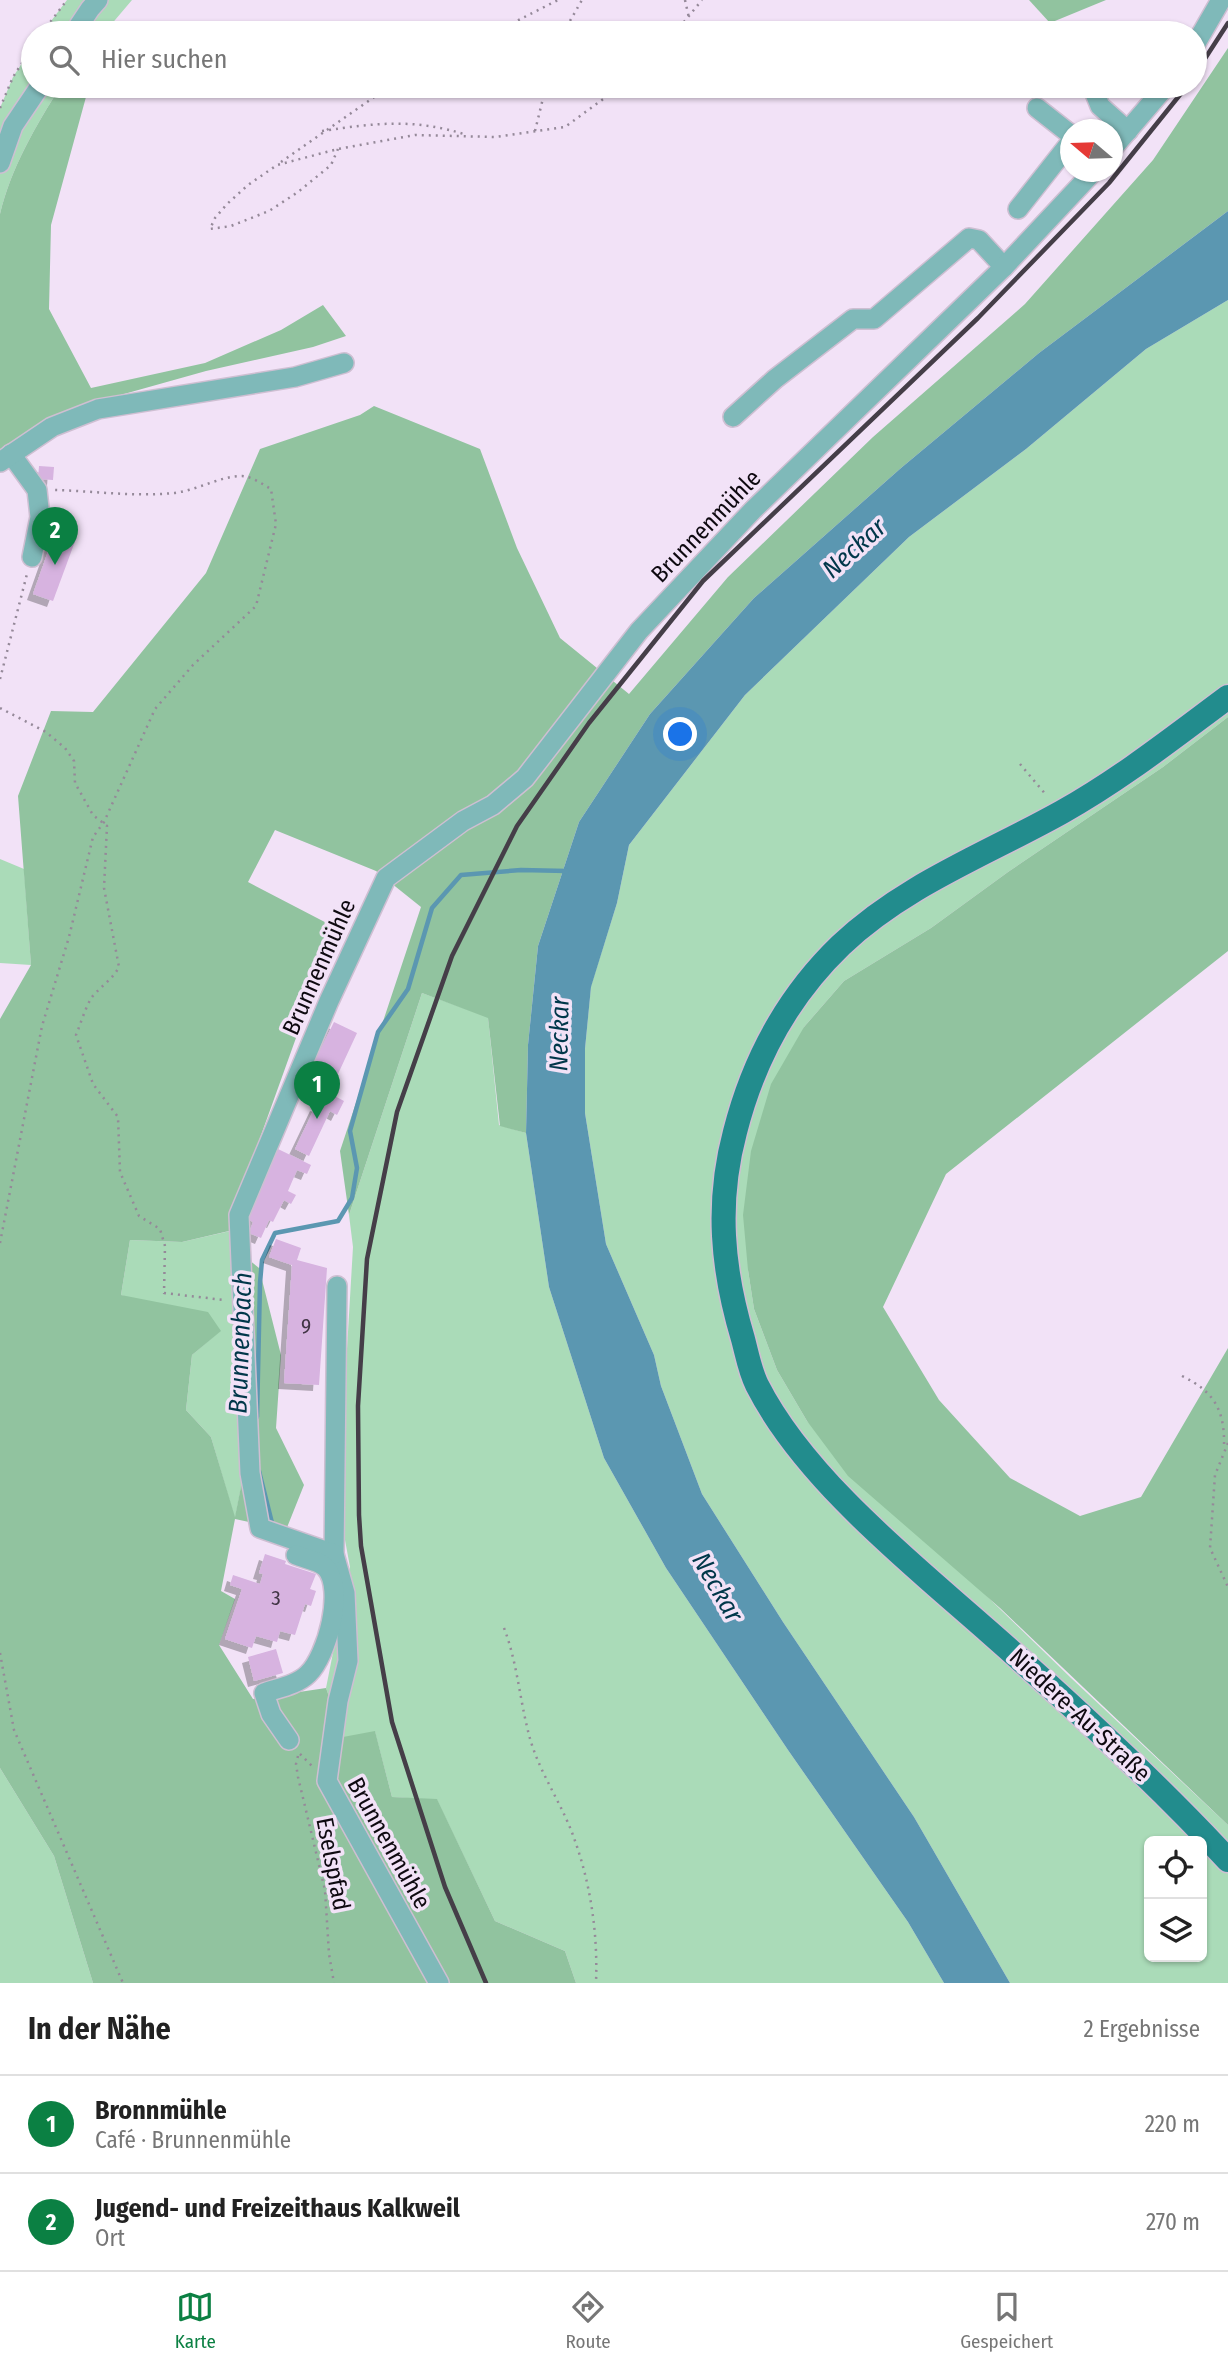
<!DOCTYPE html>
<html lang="de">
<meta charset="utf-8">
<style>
:root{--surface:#fff;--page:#f2f2f2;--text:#222;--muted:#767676;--line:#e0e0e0;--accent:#0b8043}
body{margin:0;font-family:"Fira Sans Condensed",sans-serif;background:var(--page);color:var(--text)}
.controls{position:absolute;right:21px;bottom:21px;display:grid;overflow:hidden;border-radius:10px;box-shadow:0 2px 5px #0004}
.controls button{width:63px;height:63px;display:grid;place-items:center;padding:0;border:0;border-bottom:2px solid var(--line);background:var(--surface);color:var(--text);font:35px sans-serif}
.compass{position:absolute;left:1060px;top:119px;width:63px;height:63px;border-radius:50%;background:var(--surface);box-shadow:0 2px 5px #0004;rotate:289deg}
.you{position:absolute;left:681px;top:735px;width:24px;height:24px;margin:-18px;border:5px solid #fff;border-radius:50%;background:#1a73e8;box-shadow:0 0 0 10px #1a73e833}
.badge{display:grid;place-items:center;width:46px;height:46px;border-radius:50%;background:var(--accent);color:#fff;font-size:23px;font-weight:700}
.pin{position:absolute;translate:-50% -58px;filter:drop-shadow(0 2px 4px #0008)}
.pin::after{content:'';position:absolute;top:37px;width:24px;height:21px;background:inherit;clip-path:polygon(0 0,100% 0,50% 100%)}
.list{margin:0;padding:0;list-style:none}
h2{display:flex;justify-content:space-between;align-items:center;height:91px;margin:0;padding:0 28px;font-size:30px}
h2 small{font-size:23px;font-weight:400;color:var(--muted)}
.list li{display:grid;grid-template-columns:46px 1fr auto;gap:21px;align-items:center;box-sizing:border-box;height:98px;padding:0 28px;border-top:2px solid var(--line)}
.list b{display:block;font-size:26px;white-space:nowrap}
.list p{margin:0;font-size:23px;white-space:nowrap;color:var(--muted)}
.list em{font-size:23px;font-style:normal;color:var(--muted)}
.icon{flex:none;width:38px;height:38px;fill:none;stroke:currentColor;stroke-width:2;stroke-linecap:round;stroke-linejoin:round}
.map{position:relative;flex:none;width:1228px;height:1983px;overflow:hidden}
.search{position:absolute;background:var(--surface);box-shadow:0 2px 5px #0004;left:21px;right:21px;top:21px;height:77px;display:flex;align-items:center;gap:18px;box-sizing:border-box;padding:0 24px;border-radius:38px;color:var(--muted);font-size:26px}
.sheet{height:287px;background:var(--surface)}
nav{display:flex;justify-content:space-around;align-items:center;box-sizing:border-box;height:98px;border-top:2px solid var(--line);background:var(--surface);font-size:19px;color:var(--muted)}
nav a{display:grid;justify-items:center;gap:4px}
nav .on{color:var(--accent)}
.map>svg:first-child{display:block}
</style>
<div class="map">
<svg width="1228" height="1983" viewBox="0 0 1228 1983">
<defs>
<filter id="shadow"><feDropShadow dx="-6" dy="6" stdDeviation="0" flood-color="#0004"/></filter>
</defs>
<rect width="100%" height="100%" fill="#f2e2f7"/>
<g fill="#aadbb8" fill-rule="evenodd">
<path d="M67 0H132L104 33H101L97 28 93 33H42Z"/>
<path d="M33 46V86H61C36 125 11 168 0 214V108L13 77Z"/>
<path d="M1228 300V717L1163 767 1008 872 931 928 844 981 804 1027 748 1270 754 1309 777 1370 807 1421 1071 1678 1228 1825V1983H1010L914 1817 783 1622 702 1494 661 1386 654 1355 606 1244 585 1113V1049L591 986 617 903 629 845 745 695 909 537 1026 449 1146 349ZM1149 1841H1202V1957H1149Z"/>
<path d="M0 859 24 869 31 965 0 963Z"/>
<path d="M422 993 488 1017 499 1125 526 1133 549 1287 604 1458 666 1568 788 1750 908 1922 944 1983H576L565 1951 495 1921 437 1800 392 1797 375 1732 343 1738 326 1688 350 1567 338 1502 353 1247 349 1215Z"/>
<path d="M230 1231 249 1260 244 1471 235 1519 211 1437 186 1410 192 1355 220 1331 121 1295 130 1240 182 1242Z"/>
<path d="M0 1768 54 1856 93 1983H0Z"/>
</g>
<g fill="#91c39f" fill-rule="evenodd">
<path d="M1029 0H1106L1050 23Z"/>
<path d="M1228 48V211L1039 353 901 468 754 598 650 714 579 822 538 946 528 1045 526 1133 500 1126 488 1018 422 993 349 1215 340 1151 421 907 376 871 275 830 248 882 344 932 301 1024 241 1191 249 1260 259 1268 281 1355 276 1428 304 1485 286 1530 235 1519 221 1591 235 1599 219 1645 253 1699 326 1688 343 1737 375 1731 392 1797 437 1799 495 1921 565 1951 576 1983H93L54 1856 0 1768V1019L31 965 18 796 51 711 93 712 206 573 260 449 360 415 374 406 480 449 517 548 560 638 629 694 728 577 873 437 1025 304 1153 160ZM229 1231 249 1260 244 1471 235 1517 211 1437 186 1410 192 1355 221 1331 208 1312 121 1295 130 1240 182 1242Z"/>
<path d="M61 86H89L51 225 49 309 91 388 205 363 281 330 323 305 346 336 313 347 206 371 67 410 0 453V214C11 168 36 125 61 86Z"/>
<path d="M1228 717V951L946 1174 883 1307 939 1400 1010 1478 1080 1516 1141 1497 1228 1348V1825L1000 1608 848 1476 807 1421 777 1370 754 1309 748 1270 743 1215 751 1151 771 1084 804 1027 844 981 931 928 1008 872 1163 767Z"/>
</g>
<path fill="#5b97b1" d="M1228 211V300L1146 349 1026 449 909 537 745 695 629 845 617 903 591 987 585 1049V1113L606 1244 654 1355 661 1386 702 1494 783 1622 914 1817 1010 1983H944L908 1922 788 1750 666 1568 604 1458 549 1287 526 1133 528 1045 538 946 579 822 650 714 754 598 901 468 1039 353Z"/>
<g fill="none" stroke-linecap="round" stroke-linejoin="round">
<g stroke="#5b97b1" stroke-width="4.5">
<path d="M257 1417 260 1283 262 1260 275 1233 338 1221 352 1198 357 1168 350 1131 378 1032 408 989 432 908 461 875 521 870 567 871"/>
<path d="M259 1471 273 1527"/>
</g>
</g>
<g fill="#d7b3e0" filter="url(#shadow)">
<path d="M39 466 54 467 53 480 38 479Z"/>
<path d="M56 529 77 536 53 601 33 594Z"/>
<path d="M334 1022 357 1033 331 1089 307 1077Z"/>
<path d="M327 1092 344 1101 337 1115 330 1111 309 1156 295 1149 316 1105 320 1106Z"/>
<path d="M278 1149 311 1165 307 1174 297 1170 288 1191 296 1195 291 1204 284 1200 273 1222 269 1220 261 1238 249 1233 253 1222 248 1219 251 1211 249 1210Z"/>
<path d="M276 1239 301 1248 297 1260 327 1268 319 1385 284 1383 292 1265 269 1257Z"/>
<path d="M265 1554 286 1561 285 1564 316 1574 310 1589 316 1591 311 1606 305 1604 295 1635 280 1631 277 1642 256 1636 252 1648 225 1639 242 1589 230 1585 233 1575 260 1584 263 1574 259 1573Z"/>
<path d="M276 1649 283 1673 254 1681 248 1657Z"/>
</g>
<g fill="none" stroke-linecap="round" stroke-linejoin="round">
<g stroke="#cebfd2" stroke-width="22">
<g id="minor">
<path d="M74 33 90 9 98 0"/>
<path d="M1195 45 1221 0"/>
<path d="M1092 86 1100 106 1128 131"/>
<path d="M1037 108 1070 134"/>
<path d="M1112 149 1166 86"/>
<path d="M0 163 13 126 40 86"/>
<path d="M1018 209 1070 143"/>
<path d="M733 417 775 379 853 319H874L969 238 979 240 1004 267"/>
<path d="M11 454 37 490 40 517 32 557"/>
<path d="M0 462 52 427 98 409 295 377 344 363"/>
<path d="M337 1286 334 1554 345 1593 348 1661 338 1701 327 1781 439 1983"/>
<path d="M334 1554 260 1528 250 1473 239 1215 329 1001 386 878 463 821 493 805 525 778 639 631 753 510 1004 267 1093 172"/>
<path d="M289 1740 271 1714 264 1693C278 1688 297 1685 308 1674 327 1656 345 1589 326 1568 320 1561 305 1559 296 1555"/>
</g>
</g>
<g stroke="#cebfd2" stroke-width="27">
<path id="major" d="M1228 697C1174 737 1121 779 1062 812 987 854 904 885 841 945 788 996 753 1061 735 1132 716 1203 722 1269 743 1339 747 1354 750 1371 757 1385 804 1478 911 1563 988 1631 1071 1704 1153 1779 1228 1860"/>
</g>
<g stroke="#958999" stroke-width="2.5" stroke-dasharray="2 5" stroke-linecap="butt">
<path d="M685 0 689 18"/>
<path d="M42 33 67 0"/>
<path d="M493 33 558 0"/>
<path d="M563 33 582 0"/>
<path d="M675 33 702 0"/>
<path d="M0 108 13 77 33 46"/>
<path d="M322 131C376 123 414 118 467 135"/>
<path d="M535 131 546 86"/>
<path d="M338 149 331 165 298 192 269 211 231 226 210 229 215 218 227 204 248 185 277 165 338 149 415 135 495 137 565 127 621 86"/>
<path d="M281 162 390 86"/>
<path d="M0 679 27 574"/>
<path d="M0 708 46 732 65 748 74 761 75 783 93 815 107 826 104 888 119 967C113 979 101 986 92 997 85 1008 81 1023 76 1035L93 1084 118 1117 120 1172 139 1216 160 1229 165 1246 164 1293 224 1300"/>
<path d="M1020 764 1047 796"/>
<path d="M0 1243 42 1026 69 937 93 837 104 822 155 709 193 665 256 606 276 524 271 489C262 484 253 477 242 476 220 476 198 490 174 493 134 497 94 491 54 490"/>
<path d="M1182 1376C1215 1392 1225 1411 1224 1447"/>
<path d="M1228 1443 1215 1475 1210 1548 1228 1587"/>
<path d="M504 1628C518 1664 520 1705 531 1742 541 1774 559 1800 571 1830 590 1879 598 1931 596 1983"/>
<path d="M0 1653 14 1730 123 1983"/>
<path d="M300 1754 312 1766"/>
<path d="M298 1756 296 1764 298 1777 325 1890 329 1954 334 1983"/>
</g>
<use href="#minor" stroke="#7fb9b9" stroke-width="19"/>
<use href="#major" stroke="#228c8d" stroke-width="24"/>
<g stroke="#453e48" stroke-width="4.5">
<path d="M1195 74 1228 23"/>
<path d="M486 1983 445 1887 392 1722 361 1546 359 1515 358 1406 367 1259 397 1112 452 956 517 826 589 723 703 581 978 318 1109 183 1187 86"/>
</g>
</g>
<g text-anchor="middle" stroke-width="7" stroke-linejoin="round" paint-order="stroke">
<g font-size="21" fill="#403444">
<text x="306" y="1333">9</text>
<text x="276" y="1605">3</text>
</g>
<g font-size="24" fill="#0e0910" stroke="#f2e2f7">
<text transform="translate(706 526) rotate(-46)" y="8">Brunnenmühle</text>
<text transform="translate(319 967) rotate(-66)" y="8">Brunnenmühle</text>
<text transform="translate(1080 1715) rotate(43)" y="8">Niedere-Au-Straße</text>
<text transform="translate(389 1843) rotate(61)" y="8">Brunnenmühle</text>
<text transform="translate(333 1864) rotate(79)" y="8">Eselspfad</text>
</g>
<g font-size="26" font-style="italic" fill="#00374a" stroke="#f2e2f7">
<text transform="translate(854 548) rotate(-42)" y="9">Neckar</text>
<text transform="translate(559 1034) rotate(-89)" y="9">Neckar</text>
<text transform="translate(240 1343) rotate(-88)" y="9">Brunnenbach</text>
<text transform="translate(718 1587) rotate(60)" y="9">Neckar</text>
</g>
</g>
</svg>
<div class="controls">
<button><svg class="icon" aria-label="locate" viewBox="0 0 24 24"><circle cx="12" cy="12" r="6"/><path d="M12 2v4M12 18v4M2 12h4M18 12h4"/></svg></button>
<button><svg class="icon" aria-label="layers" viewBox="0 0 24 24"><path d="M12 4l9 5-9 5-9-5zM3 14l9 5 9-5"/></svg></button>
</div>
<svg class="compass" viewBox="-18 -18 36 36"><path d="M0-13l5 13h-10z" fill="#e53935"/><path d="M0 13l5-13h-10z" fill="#767676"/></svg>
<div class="you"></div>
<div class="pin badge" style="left:317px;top:1119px">1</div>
<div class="pin badge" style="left:55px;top:565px">2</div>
<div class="search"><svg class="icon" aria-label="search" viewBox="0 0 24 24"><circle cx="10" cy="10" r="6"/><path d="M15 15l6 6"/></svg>Hier suchen</div>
</div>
<section class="sheet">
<h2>In der Nähe<small>2 Ergebnisse</small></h2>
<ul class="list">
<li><span class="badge">1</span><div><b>Bronnmühle</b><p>Café · Brunnenmühle</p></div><em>220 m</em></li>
<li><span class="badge">2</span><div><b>Jugend- und Freizeithaus Kalkweil</b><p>Ort</p></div><em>270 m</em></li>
</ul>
</section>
<nav>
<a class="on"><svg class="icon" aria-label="map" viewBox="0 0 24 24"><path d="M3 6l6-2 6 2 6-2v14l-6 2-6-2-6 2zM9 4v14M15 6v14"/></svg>Karte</a>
<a><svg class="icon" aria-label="directions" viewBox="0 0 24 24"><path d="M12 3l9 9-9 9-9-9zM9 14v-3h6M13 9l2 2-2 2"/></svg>Route</a>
<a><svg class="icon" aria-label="saved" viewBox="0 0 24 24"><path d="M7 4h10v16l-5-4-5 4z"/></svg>Gespeichert</a>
</nav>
